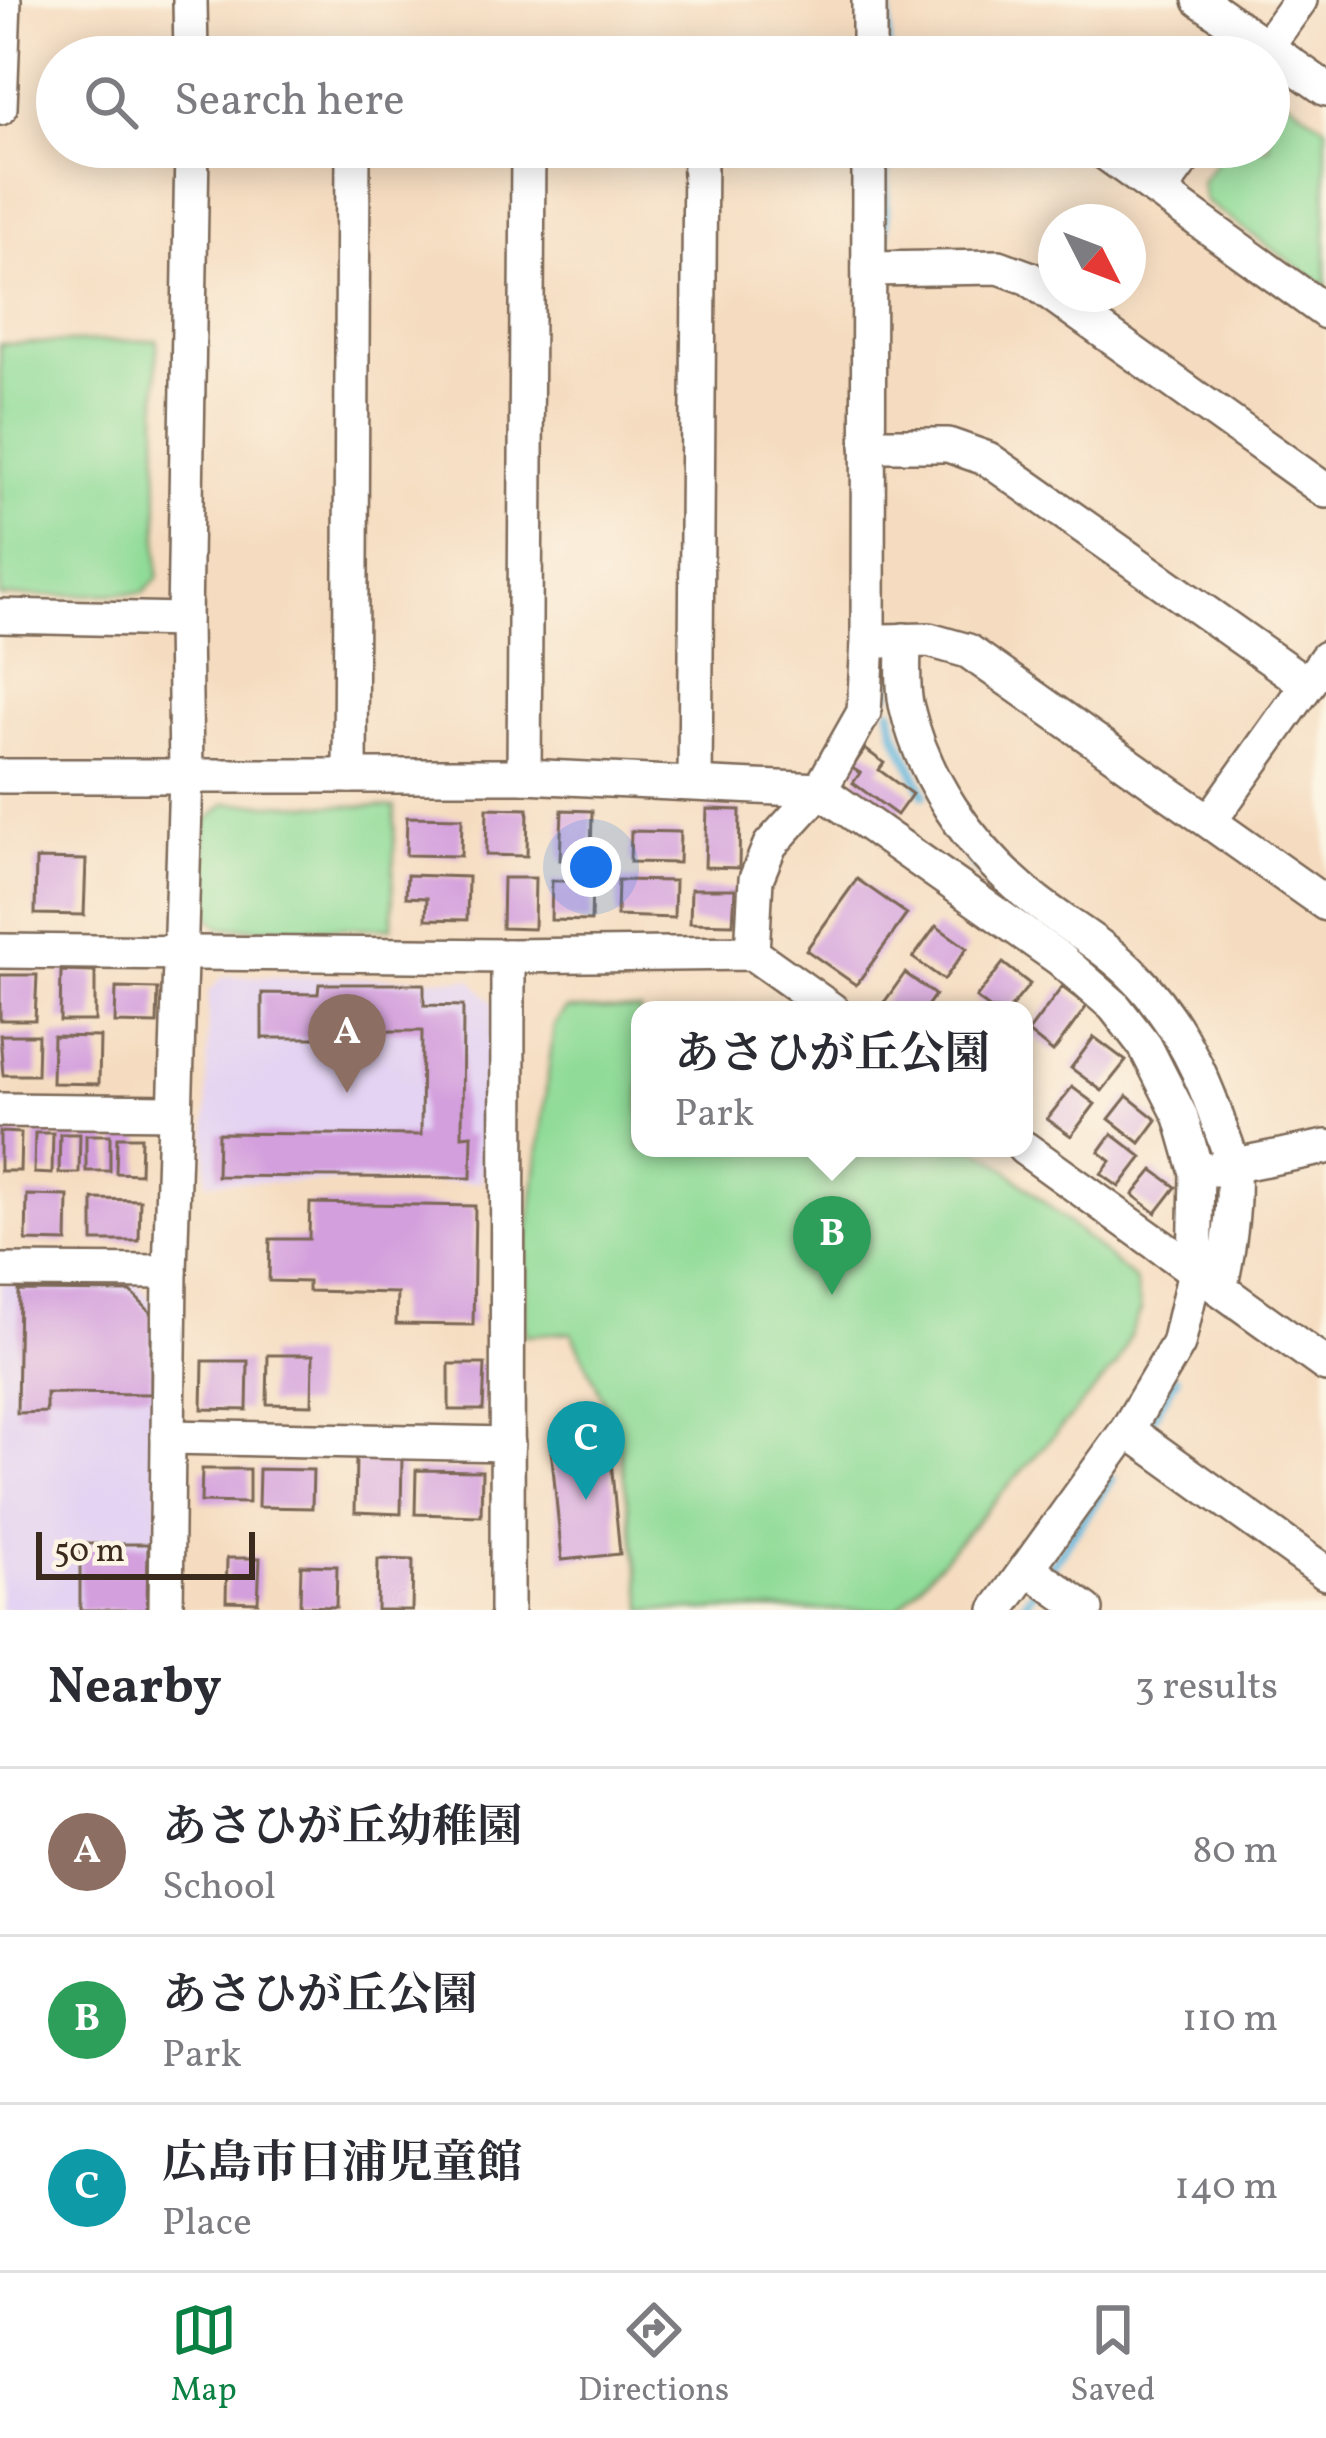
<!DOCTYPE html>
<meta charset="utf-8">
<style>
:root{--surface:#fff;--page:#f7f7f7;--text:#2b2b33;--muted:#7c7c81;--line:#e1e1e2;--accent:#0b8043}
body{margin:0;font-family:Vollkorn,"Noto Serif JP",serif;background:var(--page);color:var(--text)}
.compass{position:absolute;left:1038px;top:204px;width:108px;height:108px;border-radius:50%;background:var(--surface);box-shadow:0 6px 30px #0003;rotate:132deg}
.scale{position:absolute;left:36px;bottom:30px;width:219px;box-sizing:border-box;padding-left:12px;border:6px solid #3b2a1e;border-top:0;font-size:33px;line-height:42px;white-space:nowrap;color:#3b2a1e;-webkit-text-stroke:9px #fcf5e5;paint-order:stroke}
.you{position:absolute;left:591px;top:867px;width:42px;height:42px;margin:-30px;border:9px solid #fff;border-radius:50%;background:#1a73e8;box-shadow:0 0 0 18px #1a73e833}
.badge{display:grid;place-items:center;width:78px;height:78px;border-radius:50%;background:var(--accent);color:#fff;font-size:39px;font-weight:700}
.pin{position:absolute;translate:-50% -99px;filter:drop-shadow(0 3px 6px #0008)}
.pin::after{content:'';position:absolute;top:63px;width:42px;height:36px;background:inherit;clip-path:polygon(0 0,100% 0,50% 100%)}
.popup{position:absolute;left:631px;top:1001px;width:402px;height:156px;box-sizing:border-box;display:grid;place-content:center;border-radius:24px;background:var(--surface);filter:drop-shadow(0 3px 9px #0005);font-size:39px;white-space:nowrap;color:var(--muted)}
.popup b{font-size:45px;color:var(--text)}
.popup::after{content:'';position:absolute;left:50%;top:100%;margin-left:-24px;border:24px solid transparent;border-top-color:var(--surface)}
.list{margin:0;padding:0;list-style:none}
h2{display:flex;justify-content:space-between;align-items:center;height:156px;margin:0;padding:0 48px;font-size:51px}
h2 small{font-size:39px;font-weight:400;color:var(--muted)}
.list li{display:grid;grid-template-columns:78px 1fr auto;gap:36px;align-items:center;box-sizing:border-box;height:168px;padding:0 48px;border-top:3px solid var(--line)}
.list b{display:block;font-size:45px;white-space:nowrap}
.list p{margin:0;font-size:39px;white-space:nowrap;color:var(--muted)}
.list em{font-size:39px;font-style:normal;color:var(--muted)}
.icon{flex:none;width:66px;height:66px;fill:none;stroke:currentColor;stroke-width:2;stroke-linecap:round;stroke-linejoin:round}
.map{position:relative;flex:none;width:1326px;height:1610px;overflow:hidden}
.search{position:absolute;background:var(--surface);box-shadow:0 6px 30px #0003;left:36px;right:36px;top:36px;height:132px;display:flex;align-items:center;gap:30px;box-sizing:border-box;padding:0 42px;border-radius:66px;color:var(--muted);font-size:45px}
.sheet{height:660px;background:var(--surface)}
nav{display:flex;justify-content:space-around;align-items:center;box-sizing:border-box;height:168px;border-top:3px solid var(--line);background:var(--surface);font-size:33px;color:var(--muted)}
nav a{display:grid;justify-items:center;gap:6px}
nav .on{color:var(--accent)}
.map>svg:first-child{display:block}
</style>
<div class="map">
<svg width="1326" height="1610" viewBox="0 0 1326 1610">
<rect width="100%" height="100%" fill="#fcf5e5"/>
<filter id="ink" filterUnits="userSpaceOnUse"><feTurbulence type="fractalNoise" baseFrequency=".00833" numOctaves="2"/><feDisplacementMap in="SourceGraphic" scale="24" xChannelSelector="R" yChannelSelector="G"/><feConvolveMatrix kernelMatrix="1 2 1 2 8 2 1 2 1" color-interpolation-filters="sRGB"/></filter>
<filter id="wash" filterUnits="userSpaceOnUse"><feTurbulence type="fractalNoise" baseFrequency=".004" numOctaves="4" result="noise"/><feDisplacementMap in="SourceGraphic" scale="48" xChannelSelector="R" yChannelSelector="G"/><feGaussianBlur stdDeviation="2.7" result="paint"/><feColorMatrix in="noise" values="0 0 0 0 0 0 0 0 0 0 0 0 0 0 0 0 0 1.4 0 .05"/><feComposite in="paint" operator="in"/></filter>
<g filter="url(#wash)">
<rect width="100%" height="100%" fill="#f5dcc0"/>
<g fill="#e4d3f2">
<path d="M223 976 471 979 493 1003 482 1182H206L208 993Z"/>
<path d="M0 1283H138L160 1311 157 1610H0Z"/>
</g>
<g fill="#90db98" stroke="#66825b" stroke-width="3">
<path d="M1269 96H1282L1326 127V287L1205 201 1201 182 1227 147H1269Z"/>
<path d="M157 340 158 578 143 593 0 597V344Z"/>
<path d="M226 803 395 807 392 928H220L204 911 205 823Z"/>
<path d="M566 1009 640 1010V1148H975L992 1157 1135 1280 1141 1310 1117 1365 897 1610H644L617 1431 572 1332 525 1335 526 1254 554 1025Z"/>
</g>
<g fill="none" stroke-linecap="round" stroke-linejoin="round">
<g stroke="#60b5dc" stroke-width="9">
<path d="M887 57 888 0"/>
<path d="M885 262 886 147"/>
<path d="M885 650 889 693"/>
<path d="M891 710 895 732 924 794"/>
<path d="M971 862 1002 893"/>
<path d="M1096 964C1148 1015 1193 1073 1206 1146"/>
<path d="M1211 1181 1216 1218"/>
<path d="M1148 1425 1176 1378"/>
<path d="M1020 1610 1112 1479"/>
</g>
</g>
<g id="blocks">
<g fill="#d39fdd">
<path d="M865 749 884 763 879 770 912 794 897 815 853 783 860 773 852 768Z"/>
<path d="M487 808 528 809 527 856 486 855Z"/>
<path d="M707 809 740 810 739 868 705 867Z"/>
<path d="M562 810 592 811 591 861 560 860Z"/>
<path d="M407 817 462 818 461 856 406 855Z"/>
<path d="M631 831 680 832 679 863 630 862Z"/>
<path d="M36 859 86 860 84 915 35 914Z"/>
<path d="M407 875 468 877 467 920 426 919 427 898 406 897Z"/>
<path d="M503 878H535L534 929 502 928Z"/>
<path d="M857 879 907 914 856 985 806 950Z"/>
<path d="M618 880 675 881 674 918 617 916Z"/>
<path d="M552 881H592L591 921 551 920Z"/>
<path d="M691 889H735L733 924 690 923Z"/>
<path d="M936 926 967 948 944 980 913 958Z"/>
<path d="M1003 963 1030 984 1009 1010H992L976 998Z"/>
<path d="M61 971 95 972V1021H60Z"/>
<path d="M905 973 935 995 924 1010H891L883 1004Z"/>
<path d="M0 975H37L35 1020H0Z"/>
<path d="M319 984H424V1005L463 1006 462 1136 472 1135 471 1178 217 1176 218 1133 421 1135 422 1031H330L331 1038H262V993L318 994Z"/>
<path d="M1062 987 1087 1006 1053 1052 1028 1032Z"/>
<path d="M116 988 158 989 157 1024 115 1023Z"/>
<path d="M0 1035H38L37 1075H3Z"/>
<path d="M53 1036 100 1037 99 1084 52 1083Z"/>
<path d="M1094 1037 1126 1061 1102 1091 1071 1068Z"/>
<path d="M1072 1087 1095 1104 1071 1136 1047 1119Z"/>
<path d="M1127 1096 1157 1120 1140 1143 1109 1119Z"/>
<path d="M0 1132 21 1133 20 1171H0Z"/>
<path d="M35 1133H53L52 1174 34 1173Z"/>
<path d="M60 1134H80L79 1173H59Z"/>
<path d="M1112 1134 1142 1157 1119 1187 1101 1174 1111 1161 1099 1152Z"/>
<rect x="86" y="1135" width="24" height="36"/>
<path d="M117 1137H141L140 1174 116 1173Z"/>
<path d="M1153 1170 1176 1187 1156 1213 1133 1195Z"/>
<path d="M27 1195 68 1196 67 1242 26 1241Z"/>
<path d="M93 1199 140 1200 139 1241H93Z"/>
<path d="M310 1203 475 1206 473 1325 396 1324 397 1293 308 1291V1282L269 1281 270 1239H309Z"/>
<path d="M19 1291 131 1292 151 1313V1394L46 1393V1412L17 1413Z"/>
<path d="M268 1355H313L312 1405 267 1404Z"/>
<path d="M203 1361H248L247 1410 202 1409Z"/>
<path d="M449 1364H485L483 1410H449Z"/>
<path d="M609 1441 620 1554 562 1560 551 1447Z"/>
<path d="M356 1457H402L401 1514 355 1512Z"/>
<path d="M202 1469H249V1503L201 1502Z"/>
<path d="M259 1469 313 1470 312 1508 258 1507Z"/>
<path d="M416 1470 482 1471 481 1516 415 1514Z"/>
<path d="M80 1544H148L147 1610H80Z"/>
<path d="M227 1558H260L258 1602 226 1601Z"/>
<path d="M378 1559 413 1560 412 1610H377Z"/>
<path d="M301 1565 337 1566 336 1607 300 1606Z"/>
</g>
</g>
</g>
<g filter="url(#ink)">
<use href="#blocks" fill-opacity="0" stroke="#7c6857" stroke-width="3"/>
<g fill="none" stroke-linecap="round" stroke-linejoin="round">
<g stroke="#7c6857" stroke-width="38">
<g id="minor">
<path d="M190 0 191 57"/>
<path d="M869 0V57"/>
<path d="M1200 0 1326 89"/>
<path d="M1259 57 1300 0"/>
<path d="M0 108 4 0"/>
<path d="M1097 147 1326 312"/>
<path d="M1160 191 1192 147"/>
<path d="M869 269 999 267 1029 278 1326 491"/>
<path d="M868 445H948L988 459 1307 684"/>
<path d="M0 616 184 620"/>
<path d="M904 640C904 661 902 684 906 704 923 779 969 845 1027 894 1060 922 1097 940 1129 971 1174 1014 1201 1069 1220 1127 1225 1141 1232 1156 1233 1171 1235 1211 1229 1249 1220 1289"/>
<path d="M881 641 929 640 968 651 1326 904"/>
<path d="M0 776H524L820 790 1060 959 1114 1006 1145 1046 1181 1117 1197 1173 1195 1271 1178 1344 1127 1430 997 1610"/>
<path d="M350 776 353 147"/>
<path d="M524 776 528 147"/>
<path d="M695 783 700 147"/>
<path d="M1210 821 1326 658"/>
<path d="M0 951 508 956 752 953 832 1010"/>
<path d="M752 953 756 879 770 845 820 790 864 712 868 641 869 147"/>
<path d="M0 1110 175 1112"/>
<path d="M1024 1148 1326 1365"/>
<path d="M1216 1169 1326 1147"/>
<path d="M0 1271 170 1272"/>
<path d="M1127 1430 1326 1573"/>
<path d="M168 1437 508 1444"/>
<path d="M1027 1568 1086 1610"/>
<path d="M166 1610 170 1272 186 776 184 620 192 147"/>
<path d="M507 1610 508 956"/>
</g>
</g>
<use href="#minor" stroke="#fff" stroke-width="33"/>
</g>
</g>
</svg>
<svg class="compass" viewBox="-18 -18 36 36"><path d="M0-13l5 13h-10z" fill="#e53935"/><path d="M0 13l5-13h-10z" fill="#7c7c81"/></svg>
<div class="scale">50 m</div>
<div class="you"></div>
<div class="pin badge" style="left:347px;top:1093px;background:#8d6e63">A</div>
<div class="pin badge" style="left:832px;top:1295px;background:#2e9e5b">B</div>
<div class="popup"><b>あさひが丘公園</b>Park</div>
<div class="pin badge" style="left:586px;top:1500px;background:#0f9aa8">C</div>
<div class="search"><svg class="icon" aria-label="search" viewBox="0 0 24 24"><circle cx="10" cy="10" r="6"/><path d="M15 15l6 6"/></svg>Search here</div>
</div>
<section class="sheet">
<h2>Nearby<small>3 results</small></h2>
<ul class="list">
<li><span class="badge" style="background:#8d6e63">A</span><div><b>あさひが丘幼稚園</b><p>School</p></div><em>80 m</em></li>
<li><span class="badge" style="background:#2e9e5b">B</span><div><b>あさひが丘公園</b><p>Park</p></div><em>110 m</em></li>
<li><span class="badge" style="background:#0f9aa8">C</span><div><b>広島市日浦児童館</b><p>Place</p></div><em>140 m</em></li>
</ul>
</section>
<nav>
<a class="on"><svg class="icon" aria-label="map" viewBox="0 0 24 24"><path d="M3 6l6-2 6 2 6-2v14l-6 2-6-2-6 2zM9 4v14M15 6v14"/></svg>Map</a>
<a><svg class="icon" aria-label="directions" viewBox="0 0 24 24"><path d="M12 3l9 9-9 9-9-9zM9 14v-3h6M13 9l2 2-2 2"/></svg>Directions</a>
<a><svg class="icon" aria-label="saved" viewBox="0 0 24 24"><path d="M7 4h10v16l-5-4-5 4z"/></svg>Saved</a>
</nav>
